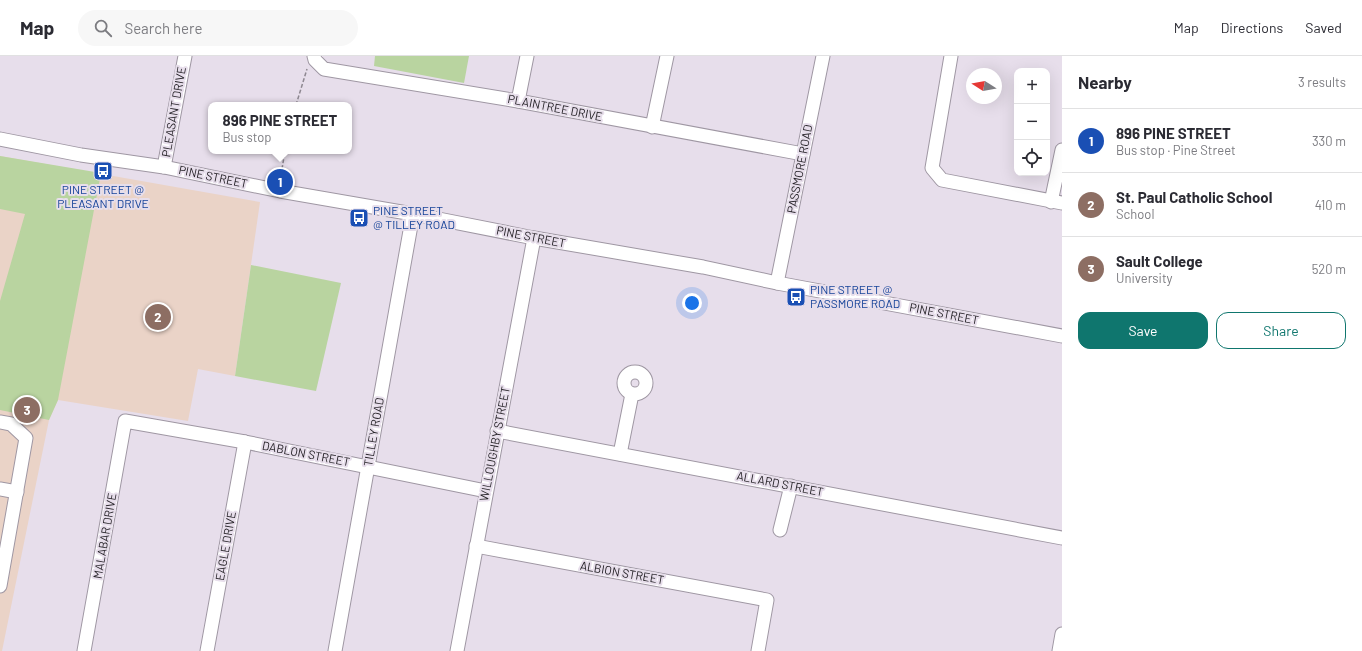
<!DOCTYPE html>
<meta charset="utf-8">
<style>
:root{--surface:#fff;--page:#f7f7f7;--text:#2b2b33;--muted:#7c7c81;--line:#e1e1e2;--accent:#0f766e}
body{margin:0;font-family:Barlow,sans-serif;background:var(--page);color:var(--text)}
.controls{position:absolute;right:12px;top:12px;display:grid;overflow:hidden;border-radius:8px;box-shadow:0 4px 16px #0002}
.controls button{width:36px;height:36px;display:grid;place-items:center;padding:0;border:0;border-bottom:1px solid var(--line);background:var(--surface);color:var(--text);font:20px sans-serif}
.compass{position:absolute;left:966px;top:12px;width:36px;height:36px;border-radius:50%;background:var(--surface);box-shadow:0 4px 16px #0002;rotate:281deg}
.you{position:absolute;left:692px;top:247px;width:14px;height:14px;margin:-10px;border:3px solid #fff;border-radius:50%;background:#1a73e8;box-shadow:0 0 0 6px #1a73e833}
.badge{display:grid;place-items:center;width:26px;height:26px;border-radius:50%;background:var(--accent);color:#fff;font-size:13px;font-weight:700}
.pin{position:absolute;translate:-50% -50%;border:2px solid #fff;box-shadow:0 1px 4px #0006}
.popup{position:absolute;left:208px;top:46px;width:144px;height:52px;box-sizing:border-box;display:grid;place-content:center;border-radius:8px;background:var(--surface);filter:drop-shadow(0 1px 3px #0005);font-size:13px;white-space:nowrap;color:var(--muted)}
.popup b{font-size:15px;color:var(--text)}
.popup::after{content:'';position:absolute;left:50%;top:100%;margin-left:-8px;border:8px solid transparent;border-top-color:var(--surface)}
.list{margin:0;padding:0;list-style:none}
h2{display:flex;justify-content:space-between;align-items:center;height:52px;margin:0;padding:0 16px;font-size:17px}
h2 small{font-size:13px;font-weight:400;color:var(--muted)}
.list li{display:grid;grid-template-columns:26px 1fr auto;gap:12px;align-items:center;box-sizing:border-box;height:64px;padding:0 16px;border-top:1px solid var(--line)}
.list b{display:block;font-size:15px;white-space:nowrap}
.list p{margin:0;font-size:13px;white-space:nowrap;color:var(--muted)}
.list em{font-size:13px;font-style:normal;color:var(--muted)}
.actions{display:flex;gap:8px;padding:12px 16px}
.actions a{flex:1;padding:9px 0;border:1px solid var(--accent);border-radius:12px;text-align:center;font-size:14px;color:var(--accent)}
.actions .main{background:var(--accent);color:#fff}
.icon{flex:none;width:22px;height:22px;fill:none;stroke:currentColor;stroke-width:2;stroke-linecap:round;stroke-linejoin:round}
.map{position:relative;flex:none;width:1062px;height:595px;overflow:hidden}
header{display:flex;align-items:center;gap:24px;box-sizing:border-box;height:56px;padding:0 20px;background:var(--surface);border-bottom:1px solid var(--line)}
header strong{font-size:19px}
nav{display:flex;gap:22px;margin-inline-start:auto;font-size:14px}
.search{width:280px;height:36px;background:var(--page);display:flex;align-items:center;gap:10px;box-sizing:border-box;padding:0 14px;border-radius:22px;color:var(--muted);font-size:15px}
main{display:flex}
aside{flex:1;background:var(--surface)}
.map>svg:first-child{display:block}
</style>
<header>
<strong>Map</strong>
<div class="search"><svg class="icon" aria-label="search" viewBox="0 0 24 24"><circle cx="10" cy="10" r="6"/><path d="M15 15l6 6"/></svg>Search here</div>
<nav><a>Map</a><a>Directions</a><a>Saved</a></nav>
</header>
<main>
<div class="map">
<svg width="1062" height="595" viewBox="0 0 1062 595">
<rect width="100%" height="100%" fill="#e7deeb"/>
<path fill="#ead3c7" d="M0 100 260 146 235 320 198 313 188 365 58 344 49 364 2 595H0Z"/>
<g fill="#b9d4a0">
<path d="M375 0H469L464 27 374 10Z"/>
<path d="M0 100 101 117 58 344 49 364 0 354V245L25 158 0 153Z"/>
<path d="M251 209 341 227 316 335 235 320Z"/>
</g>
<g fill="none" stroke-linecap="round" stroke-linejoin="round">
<g stroke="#9f97a3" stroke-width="15">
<g id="minor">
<path d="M314 0 315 4 324 13 518 45 803 98"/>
<path d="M951 0 932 112 942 124 1062 147"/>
<path d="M518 45 527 0"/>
<path d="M652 71 667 0"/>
<path d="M0 83 81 99 164 111 280 135 413 158 534 182 703 211 777 227 1062 280"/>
<path d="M164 111 185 0"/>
<path d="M1051 146 1062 94"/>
<path d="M777 227 823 0"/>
<circle cx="635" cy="327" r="11"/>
<path d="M0 366 11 368 26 382 0 530"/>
<path d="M497 375 1062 482"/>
<path d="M620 398 632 338"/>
<path d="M0 433 17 436"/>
<path d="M780 474 791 430"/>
<path d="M476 490 767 544 758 595"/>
<path d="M84 595 125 365 245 386 486 435"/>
<path d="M207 595 245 386"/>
<path d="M335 595 413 158"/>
<path d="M457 595 534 182"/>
<path d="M1059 595 1062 578"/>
</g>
</g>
<g stroke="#8e8891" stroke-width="1.5" stroke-dasharray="4 2" stroke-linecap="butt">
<path d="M296 49 307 13"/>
<path d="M280 125 285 95"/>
</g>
<use href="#minor" stroke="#fff" stroke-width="13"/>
</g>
<defs>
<g id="bus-square" transform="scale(1)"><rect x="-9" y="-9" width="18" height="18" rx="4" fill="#1a4fb4" stroke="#e7deeb"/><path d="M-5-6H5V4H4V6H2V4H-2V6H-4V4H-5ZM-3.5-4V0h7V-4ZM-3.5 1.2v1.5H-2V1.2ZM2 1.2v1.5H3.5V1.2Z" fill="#fff"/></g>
</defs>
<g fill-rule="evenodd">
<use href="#bus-square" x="103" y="115"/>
<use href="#bus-square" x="359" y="162"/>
<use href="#bus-square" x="796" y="241"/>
</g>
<g text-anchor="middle" stroke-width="4" stroke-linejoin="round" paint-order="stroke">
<g font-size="12" fill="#252227" stroke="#e7deeb">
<text transform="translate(555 52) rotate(11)" y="4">PLAINTREE DRIVE</text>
<text transform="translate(174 56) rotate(-80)" y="4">PLEASANT DRIVE</text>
<text transform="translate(800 113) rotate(-79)" y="4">PASSMORE ROAD</text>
<text transform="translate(213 121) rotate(12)" y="4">PINE STREET</text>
<text transform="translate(531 181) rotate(11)" y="4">PINE STREET</text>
<text transform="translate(944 258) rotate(11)" y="4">PINE STREET</text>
<text transform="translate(374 376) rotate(-80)" y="4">TILLEY ROAD</text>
<text transform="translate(495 388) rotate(-79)" y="4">WILLOUGHBY STREET</text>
<text transform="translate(306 398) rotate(11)" y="4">DABLON STREET</text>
<text transform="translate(780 428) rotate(11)" y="4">ALLARD STREET</text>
<text transform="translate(105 480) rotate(-80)" y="4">MALABAR DRIVE</text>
<text transform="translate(226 490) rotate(-80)" y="4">EAGLE DRIVE</text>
<text transform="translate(622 517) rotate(10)" y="4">ALBION STREET</text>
</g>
<g font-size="12" fill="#164399" stroke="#e7deeb" text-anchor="start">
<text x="103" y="138" text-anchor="middle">PINE STREET @<tspan x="103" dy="14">PLEASANT DRIVE</tspan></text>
<text x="373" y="159">PINE STREET<tspan x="373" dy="14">@ TILLEY ROAD</tspan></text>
<text x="810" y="238">PINE STREET @<tspan x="810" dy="14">PASSMORE ROAD</tspan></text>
</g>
</g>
</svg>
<div class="controls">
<button>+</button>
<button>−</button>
<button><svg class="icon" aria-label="locate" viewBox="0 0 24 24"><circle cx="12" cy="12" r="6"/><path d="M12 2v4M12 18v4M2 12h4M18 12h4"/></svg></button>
</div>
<svg class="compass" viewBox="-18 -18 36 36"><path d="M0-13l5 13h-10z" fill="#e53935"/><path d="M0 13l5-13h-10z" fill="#7c7c81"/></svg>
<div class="you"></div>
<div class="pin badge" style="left:280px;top:126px;background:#1a4fb4">1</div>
<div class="popup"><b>896 PINE STREET</b>Bus stop</div>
<div class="pin badge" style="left:158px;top:261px;background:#8d6e63">2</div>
<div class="pin badge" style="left:27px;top:354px;background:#8d6e63">3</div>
</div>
<aside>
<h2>Nearby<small>3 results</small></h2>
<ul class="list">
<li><span class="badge" style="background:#1a4fb4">1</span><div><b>896 PINE STREET</b><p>Bus stop · Pine Street</p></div><em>330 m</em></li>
<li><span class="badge" style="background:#8d6e63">2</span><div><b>St. Paul Catholic School</b><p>School</p></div><em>410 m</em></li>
<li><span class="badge" style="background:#8d6e63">3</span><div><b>Sault College</b><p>University</p></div><em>520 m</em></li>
</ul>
<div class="actions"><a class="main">Save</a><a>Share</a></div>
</aside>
</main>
